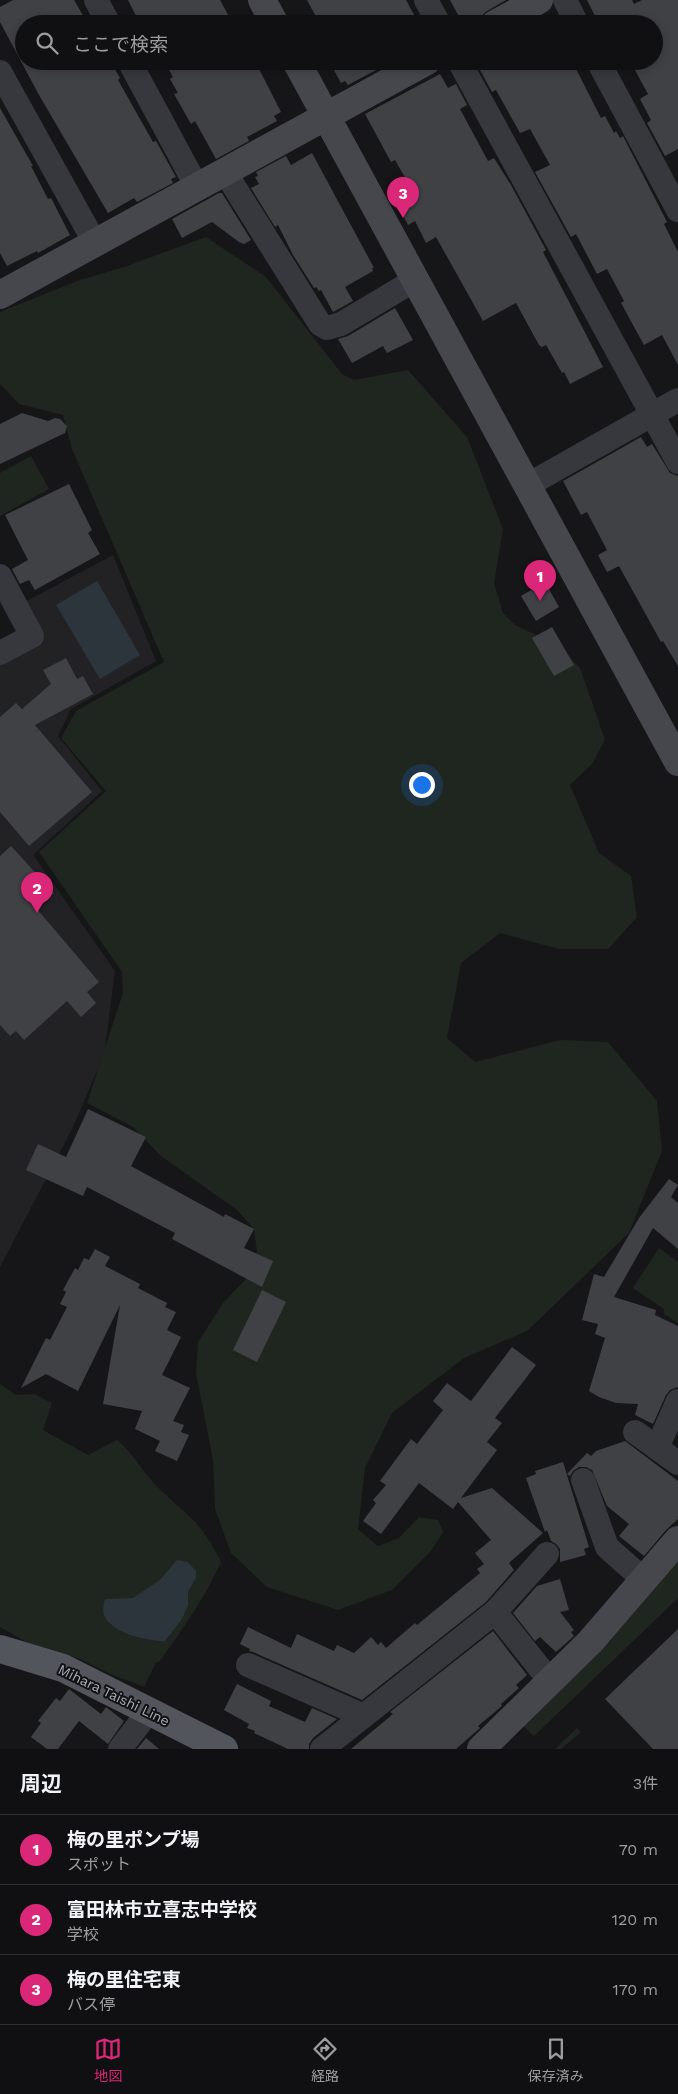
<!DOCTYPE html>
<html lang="ja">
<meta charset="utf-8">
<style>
:root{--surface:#101012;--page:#1e1e20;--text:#f1f3f6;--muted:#9c9d9f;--line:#303032;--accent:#db2777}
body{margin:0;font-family:"Work Sans","Noto Sans JP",sans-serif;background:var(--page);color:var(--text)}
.you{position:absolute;left:421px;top:784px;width:18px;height:18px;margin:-12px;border:4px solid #fff;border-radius:50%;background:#1a73e8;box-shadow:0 0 0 8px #1a73e833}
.badge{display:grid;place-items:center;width:32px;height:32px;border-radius:50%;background:var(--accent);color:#fff;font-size:16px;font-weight:700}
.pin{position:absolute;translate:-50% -41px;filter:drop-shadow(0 1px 2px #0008)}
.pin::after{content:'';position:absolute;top:26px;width:18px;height:15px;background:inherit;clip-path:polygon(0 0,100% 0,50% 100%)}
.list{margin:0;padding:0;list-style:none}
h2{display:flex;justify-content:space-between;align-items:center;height:65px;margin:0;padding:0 20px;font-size:21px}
h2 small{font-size:16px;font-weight:400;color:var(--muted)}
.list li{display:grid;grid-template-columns:32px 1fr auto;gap:15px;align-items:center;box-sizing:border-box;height:70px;padding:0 20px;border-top:1px solid var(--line)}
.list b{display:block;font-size:19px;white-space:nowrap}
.list p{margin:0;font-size:16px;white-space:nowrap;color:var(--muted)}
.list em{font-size:16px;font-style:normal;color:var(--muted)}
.icon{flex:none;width:28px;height:28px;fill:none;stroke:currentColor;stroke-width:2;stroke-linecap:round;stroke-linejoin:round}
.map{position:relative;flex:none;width:678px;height:1749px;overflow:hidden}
.search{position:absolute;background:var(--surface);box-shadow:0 2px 8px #0003;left:15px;right:15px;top:15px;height:55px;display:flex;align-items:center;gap:12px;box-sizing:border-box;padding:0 18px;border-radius:28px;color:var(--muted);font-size:19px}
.sheet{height:275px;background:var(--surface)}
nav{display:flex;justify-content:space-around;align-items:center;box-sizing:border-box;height:70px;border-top:1px solid var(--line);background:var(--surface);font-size:14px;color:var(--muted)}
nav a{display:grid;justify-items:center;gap:2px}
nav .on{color:var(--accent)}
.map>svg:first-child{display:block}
</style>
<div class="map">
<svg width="678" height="1749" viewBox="0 0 678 1749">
<rect width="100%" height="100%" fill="#161618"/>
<path fill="#222225" d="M113 555 156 661 71 709 58 736 102 791 33 855 115 971 104 1055 72 1129 0 1267V660L43 636 25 602Z"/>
<g fill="#1e261f">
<path d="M206 237 266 277 342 374 354 380 408 370 467 437 503 529 494 583 503 613 515 625 556 644 580 668 605 740 592 764 570 785 599 853 631 876 637 917 608 949H559L500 933 461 963 447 1038 475 1062 560 1040 608 1042 657 1101 662 1151 629 1233 527 1331 464 1358 392 1413 365 1468 358 1529 378 1546 399 1538 419 1517 438 1520 443 1532 431 1551 392 1590 338 1610 267 1587 231 1553 215 1509 213 1460 196 1373 198 1342 223 1303 249 1276 257 1252 254 1229 237 1210 161 1156 133 1127 87 1103 123 993 122 972 39 852 106 791 61 738 76 711 164 662 72 449 63 415 19 404 0 384V312L80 280 124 267Z"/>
<path d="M31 456 49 489 0 516V473Z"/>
<path d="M659 1248 678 1262V1323L664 1314V1309L633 1288Z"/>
<path d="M0 1384 16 1395 34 1394 52 1403 43 1430 88 1455 117 1440C132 1452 140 1468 153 1482 166 1497 182 1508 195 1522 206 1534 214 1548 221 1562 205 1598 182 1630 159 1662H156L144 1687 110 1674 80 1659 30 1644 0 1627Z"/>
<path d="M678 1559V1598L534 1736 522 1725 625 1623Z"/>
<path d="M577 1728 581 1732 561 1749H555Z"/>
</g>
<g fill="#2c353c">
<path d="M97 581 140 655 100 679 56 605Z"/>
<path d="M177 1560 188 1562 196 1571V1577L188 1592V1605L182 1619 165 1641C148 1641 112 1634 104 1615 102 1610 104 1604 105 1599L133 1598 160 1580Z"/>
</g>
<g fill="#404145">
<path d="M13 0H74L88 24H24V61H110L120 78 118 80 153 142 156 141 176 177 171 179 173 183 137 202 134 198 108 213 39 95 0 22V7Z"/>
<path d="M128 0H220L233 24H140Z"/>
<path d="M307 0H406L419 24H320Z"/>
<path d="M450 0H506L487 11 481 16 479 24H463Z"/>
<path d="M587 0H632L634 4 642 0H678V149L665 156 647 123 651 120 640 99 648 94 630 61H654V24H599Z"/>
<path d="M164 61H255L281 112 274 116 277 121 247 137 249 141 216 159 195 121 191 124 174 94 178 93 170 79 173 77Z"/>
<path d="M329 61H393L348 85 345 81 341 83Z"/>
<path d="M479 61H572L601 118 605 116 614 133 616 131 620 138 623 136 667 222 664 224 678 252V365L662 335 644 345 621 303 624 301 607 269 597 274 576 234 571 237 535 172 550 165 530 129 520 133 496 90 492 92 480 70 483 68Z"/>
<path d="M440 74 448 88 456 84 467 105 460 109 488 161 494 158 511 185 546 250 543 252 603 367 570 384 564 372 562 373 546 345 542 347 539 345 516 303 483 321 436 237 426 243 415 221 408 225 398 206 414 198 412 194 414 193 395 160 391 162 365 114Z"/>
<path d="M0 108 33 166H31L48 199 51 198 70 235 38 253 37 251 7 266 0 253Z"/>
<path d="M312 153 374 268H372L373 271 345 287 353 301 333 312 321 290 319 291 316 287 314 288 293 255 278 225 275 227 251 188 259 184 255 177 258 176 256 172 286 156 291 165Z"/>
<path d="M219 193H222L251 240 244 244 239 242 212 222 182 238 172 219Z"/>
<path d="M395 308 413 340 387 353 383 346 352 363 338 339 348 336Z"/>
<path d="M22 413 48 421 55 418 60 419 67 426 65 433 0 464V424Z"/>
<path d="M641 437 647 447 652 444 670 473 678 476V666L663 641 661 642 619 566 607 572 598 555 607 550 587 512 581 515 563 481Z"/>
<path d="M69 484 92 530 88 533 100 554 35 590 29 580 20 584 12 569 28 560 5 515Z"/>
<path d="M545 582 559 607 536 621 521 596Z"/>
<path d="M552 627 574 665 554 676 532 638Z"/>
<path d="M66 658 77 679 83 676 93 694 35 725 92 792 29 846 0 812V717L16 703 22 709 51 684 43 670Z"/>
<path d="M11 846 54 893 37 909 99 982 87 992 96 1003 81 1017 67 1001 24 1040 16 1031 10 1036 0 1025V856Z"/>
<path d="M88 1109 146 1137 131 1166 224 1217 225 1214 254 1229 244 1248 273 1261 262 1287 172 1239 175 1233 87 1187 83 1196 26 1170 38 1144 66 1157Z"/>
<path d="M669 1179 678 1185 671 1197 678 1203V1249L653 1228 614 1297 656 1310 655 1315 678 1326V1387L670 1390 666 1395 653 1424 635 1415 638 1404 616 1403 599 1397 589 1391 605 1338 595 1334 598 1324 582 1320 594 1274 604 1277 639 1218Z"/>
<path d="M95 1249 110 1257 105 1266 140 1284 138 1288 167 1303 165 1307 176 1312 167 1330 181 1337 162 1375 190 1388 173 1421 184 1425 181 1432 189 1435 177 1461 155 1451 160 1441 135 1429 142 1411 103 1404 120 1305 78 1391 46 1374 21 1388 46 1338 50 1340 67 1307 60 1304 66 1292 63 1290 75 1268 78 1270 84 1258 89 1260Z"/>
<path d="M262 1290 286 1302 257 1362 233 1350Z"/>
<path d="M512 1347 536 1365 495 1418 502 1423 487 1442 497 1450 461 1498 492 1488 543 1533 509 1563 514 1570 486 1602 362 1700 253 1652 249 1651 250 1649 240 1644 248 1627 291 1648 297 1634 334 1651 337 1645 354 1653 371 1637 378 1645 381 1642 386 1648 415 1623 417 1625 480 1573 477 1569 484 1564 475 1553 491 1540 458 1502 453 1509 419 1483 381 1534 363 1521 376 1503 373 1500 386 1485 380 1481 411 1439 417 1444 443 1410 433 1401 447 1383 471 1401Z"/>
<path d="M625 1441 678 1481V1519L666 1530 644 1556 619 1536 629 1524 607 1506 592 1470 586 1467H579L573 1471 570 1476 567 1474 587 1453 591 1456 596 1451Z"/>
<path d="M563 1462 589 1547 584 1549 586 1555 560 1562V1549L556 1544 551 1541 547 1530 545 1532 526 1478 536 1474 535 1471Z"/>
<path d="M560 1579 569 1610 560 1612 574 1630 571 1632 574 1636 556 1652 540 1637 535 1641 513 1613 537 1586Z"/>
<path d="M678 1629V1749H653L605 1699Z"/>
<path d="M493 1631 527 1675 516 1685 519 1688 501 1704 502 1706 478 1726 480 1728 456 1749H351L393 1714 390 1712Z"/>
<path d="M237 1684 271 1701 269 1706 305 1722 312 1708 337 1719 313 1738 309 1744V1749H288L254 1733 255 1731 247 1728 249 1724 224 1710Z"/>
<path d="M69 1689 101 1714 106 1707 124 1721 108 1744 79 1721 58 1749H47L31 1737 41 1723 38 1721 56 1698 60 1701Z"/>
<path d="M146 1738 159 1749H137Z"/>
</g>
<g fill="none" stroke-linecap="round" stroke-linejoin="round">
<g stroke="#37383d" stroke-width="24">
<path d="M96 0 109 24"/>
<path d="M426 0 439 24"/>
<path d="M565 0 577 24"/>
<path d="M129 61 197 187"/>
<path d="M459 61 678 462"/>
<path d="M598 61 678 210"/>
<path d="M0 72 95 243"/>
<path d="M225 172 320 324 327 328 341 324 415 280"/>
<path d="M528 485 678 400"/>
<path d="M0 576 32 636 0 653"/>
<path d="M635 1432 678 1463"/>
<path d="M657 1448 678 1401"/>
<path d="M583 1480 607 1547 644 1580"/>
<path d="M495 1612 550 1681"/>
<path d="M248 1665 364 1716"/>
<path d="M120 1749 149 1711"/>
<path d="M322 1749 495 1612 547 1554"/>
</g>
<g stroke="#45474d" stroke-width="28">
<path d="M262 0 275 24"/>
<path d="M495 24 539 0"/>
<path d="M296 61 678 762"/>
<path d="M0 295 427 61"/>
<path d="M481 1749 590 1642 678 1540"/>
</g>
<path stroke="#53555c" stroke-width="28" d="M0 1649 63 1668 224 1749"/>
</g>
<g text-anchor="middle" stroke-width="4" stroke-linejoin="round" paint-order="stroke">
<g font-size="14" fill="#a8adb8" stroke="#111113">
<text transform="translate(114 1695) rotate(26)" y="5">Mihara Taishi Line</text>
</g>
</g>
</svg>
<div class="you"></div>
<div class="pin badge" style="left:540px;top:601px">1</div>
<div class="pin badge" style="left:37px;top:913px">2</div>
<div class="pin badge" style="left:403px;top:218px">3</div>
<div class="search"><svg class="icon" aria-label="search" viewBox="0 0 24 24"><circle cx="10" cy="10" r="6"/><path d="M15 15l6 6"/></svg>ここで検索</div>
</div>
<section class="sheet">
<h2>周辺<small>3件</small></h2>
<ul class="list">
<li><span class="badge">1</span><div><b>梅の里ポンプ場</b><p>スポット</p></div><em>70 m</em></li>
<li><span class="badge">2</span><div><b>富田林市立喜志中学校</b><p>学校</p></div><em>120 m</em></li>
<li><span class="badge">3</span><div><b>梅の里住宅東</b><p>バス停</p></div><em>170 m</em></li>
</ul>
</section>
<nav>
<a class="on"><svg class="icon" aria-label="map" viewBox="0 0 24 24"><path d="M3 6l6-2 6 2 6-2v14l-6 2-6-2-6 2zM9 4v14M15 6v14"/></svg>地図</a>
<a><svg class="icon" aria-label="directions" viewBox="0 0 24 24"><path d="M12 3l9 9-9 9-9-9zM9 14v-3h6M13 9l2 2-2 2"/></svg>経路</a>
<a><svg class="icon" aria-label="saved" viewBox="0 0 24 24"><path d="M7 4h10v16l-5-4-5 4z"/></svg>保存済み</a>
</nav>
